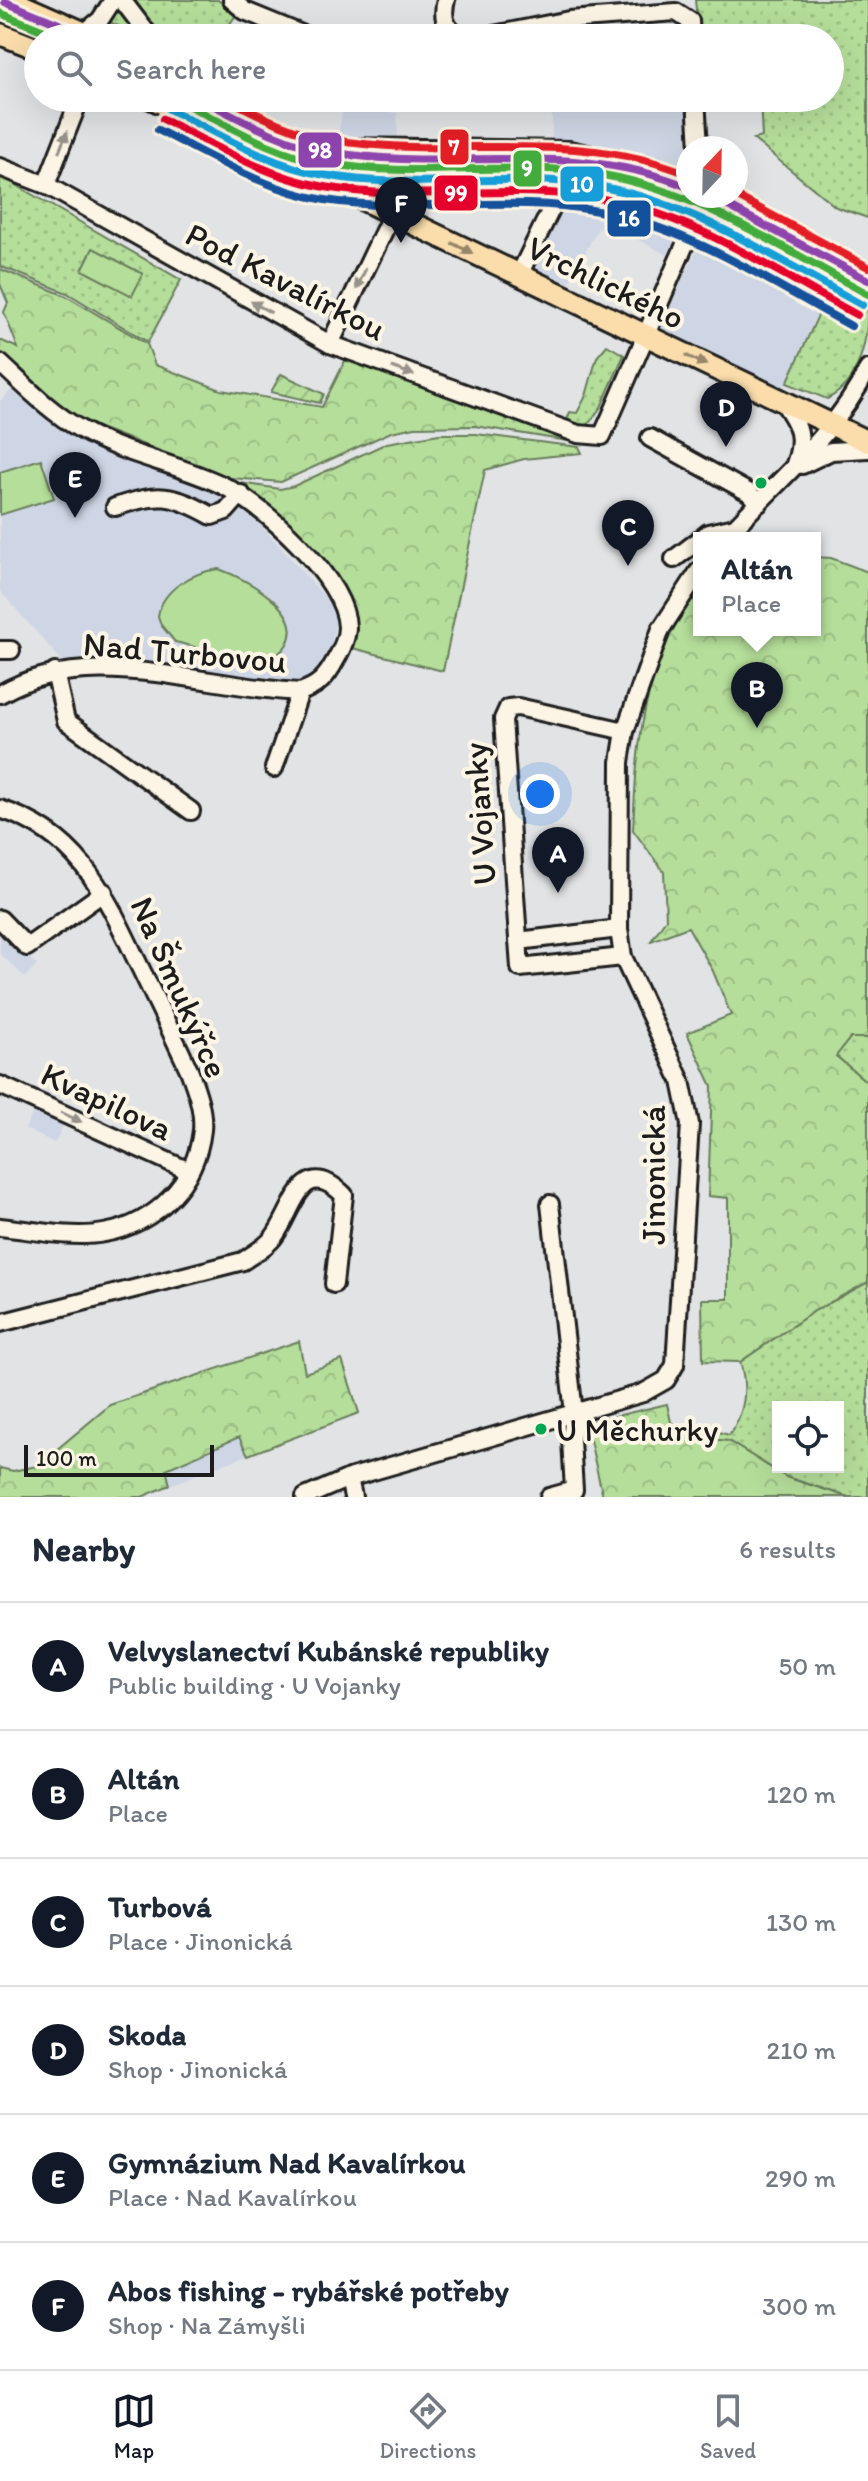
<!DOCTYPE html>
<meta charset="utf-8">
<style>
:root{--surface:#fff;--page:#f6f6f7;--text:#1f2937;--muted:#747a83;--line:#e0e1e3;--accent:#111827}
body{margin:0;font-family:Itim,sans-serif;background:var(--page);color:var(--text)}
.controls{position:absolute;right:24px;bottom:24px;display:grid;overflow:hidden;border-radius:0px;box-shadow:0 8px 32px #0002}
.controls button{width:72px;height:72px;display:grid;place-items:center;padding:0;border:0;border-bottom:2px solid var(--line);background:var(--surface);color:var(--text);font:40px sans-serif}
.compass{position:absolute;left:676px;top:136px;width:72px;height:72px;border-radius:50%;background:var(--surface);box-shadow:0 8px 32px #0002;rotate:22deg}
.scale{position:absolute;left:24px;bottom:20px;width:190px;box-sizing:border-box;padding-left:8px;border:4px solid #1c1c1c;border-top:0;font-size:22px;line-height:28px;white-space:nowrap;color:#1c1c1c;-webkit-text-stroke:6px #fcf5e5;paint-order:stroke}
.you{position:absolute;left:540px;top:794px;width:28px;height:28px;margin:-20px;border:6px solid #fff;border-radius:50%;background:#1a73e8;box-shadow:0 0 0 12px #1a73e833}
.badge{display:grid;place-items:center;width:52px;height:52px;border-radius:50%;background:var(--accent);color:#fff;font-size:26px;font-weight:700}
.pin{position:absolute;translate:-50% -66px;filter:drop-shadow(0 2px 4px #0008)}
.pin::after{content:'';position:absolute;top:42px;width:28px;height:24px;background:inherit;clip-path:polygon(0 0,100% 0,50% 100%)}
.popup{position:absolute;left:693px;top:532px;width:128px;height:104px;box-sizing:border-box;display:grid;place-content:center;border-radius:0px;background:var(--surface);filter:drop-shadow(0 2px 6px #0005);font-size:26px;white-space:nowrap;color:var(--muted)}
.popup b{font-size:30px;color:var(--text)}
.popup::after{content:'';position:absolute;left:50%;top:100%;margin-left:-16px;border:16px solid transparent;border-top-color:var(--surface)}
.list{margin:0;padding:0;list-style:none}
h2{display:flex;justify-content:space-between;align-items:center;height:104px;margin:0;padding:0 32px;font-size:34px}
h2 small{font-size:26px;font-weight:400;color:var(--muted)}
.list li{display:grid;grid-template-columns:52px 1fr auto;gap:24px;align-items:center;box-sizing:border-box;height:128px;padding:0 32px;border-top:2px solid var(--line)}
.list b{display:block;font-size:30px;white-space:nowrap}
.list p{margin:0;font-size:26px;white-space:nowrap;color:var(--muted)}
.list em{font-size:26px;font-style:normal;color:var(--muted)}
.icon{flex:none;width:44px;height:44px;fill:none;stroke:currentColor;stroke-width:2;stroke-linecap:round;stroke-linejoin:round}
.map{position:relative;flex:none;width:868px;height:1497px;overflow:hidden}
.search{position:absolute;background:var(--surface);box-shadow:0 8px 32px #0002;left:24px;right:24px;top:24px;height:88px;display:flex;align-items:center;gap:20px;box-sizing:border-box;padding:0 28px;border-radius:44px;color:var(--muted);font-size:30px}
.sheet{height:872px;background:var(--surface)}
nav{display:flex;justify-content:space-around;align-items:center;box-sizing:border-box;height:112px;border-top:2px solid var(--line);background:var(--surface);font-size:22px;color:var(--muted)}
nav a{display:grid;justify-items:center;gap:4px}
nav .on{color:var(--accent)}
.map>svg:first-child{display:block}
</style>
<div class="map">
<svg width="868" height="1497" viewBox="0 0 868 1497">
<defs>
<pattern id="grass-dots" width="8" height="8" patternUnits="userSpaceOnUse" patternTransform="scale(2)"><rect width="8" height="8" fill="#b5de9a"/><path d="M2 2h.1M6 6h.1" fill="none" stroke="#9bbe84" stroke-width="1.8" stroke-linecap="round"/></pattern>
<pattern id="forest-crowns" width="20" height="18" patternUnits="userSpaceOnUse" patternTransform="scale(2)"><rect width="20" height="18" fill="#b5de9a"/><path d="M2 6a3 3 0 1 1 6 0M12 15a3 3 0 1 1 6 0" fill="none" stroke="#9bbe84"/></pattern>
<pattern id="garden-furrows" width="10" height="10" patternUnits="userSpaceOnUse" patternTransform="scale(2)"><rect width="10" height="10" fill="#b5de9a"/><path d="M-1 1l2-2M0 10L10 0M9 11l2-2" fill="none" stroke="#9bbe84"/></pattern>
</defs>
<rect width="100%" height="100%" fill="#e1e3e5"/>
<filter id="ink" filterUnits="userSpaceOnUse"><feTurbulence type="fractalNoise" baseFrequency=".0125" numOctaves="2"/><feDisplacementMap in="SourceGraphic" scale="16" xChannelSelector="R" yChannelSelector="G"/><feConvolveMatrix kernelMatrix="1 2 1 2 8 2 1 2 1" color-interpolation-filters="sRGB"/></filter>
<g filter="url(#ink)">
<g fill="#ced6e5">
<path d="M552 98H687V154L682 170 594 147 552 141Z"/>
<path d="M343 109 397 113 398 141 337 142Z"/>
<path d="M567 179 599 181 689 208 667 255 635 238 598 228 569 283 527 264Z"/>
<path d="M715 214 832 280 784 388 658 327Z"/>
<path d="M12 390 65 433 206 489 251 514 332 605 336 620 330 652 316 675 293 685 121 660 63 662 0 591V401Z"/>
<path d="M0 929 37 965 25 977 0 954Z"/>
<path d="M36 1106 66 1120 55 1143 25 1129Z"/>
<path d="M240 1436 248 1455 170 1485 166 1469Z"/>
</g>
<g fill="url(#grass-dots)" stroke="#687d5b" stroke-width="2" fill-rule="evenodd">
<path d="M133 0H218L236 15 220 38H164Z"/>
<path d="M695 0H868V218L836 207 753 139 762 137 760 98H830V38H699Z"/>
<path d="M120 8 143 38 108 21Z"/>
<path d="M324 168 424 170 414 211 397 210 320 172Z"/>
<path d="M0 176 181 280 148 342 67 293 0 266Z"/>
<path d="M831 287 868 306C868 339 860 383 827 399L787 383Z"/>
<path d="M607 345 624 355 601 407 586 427 567 420 570 412 577 413 586 396 597 357Z"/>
<path d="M850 1038H868V1083L836 1056Z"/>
<path d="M868 1282V1497H848L786 1477 728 1441 699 1438 709 1429 729 1435C745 1414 748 1388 740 1362L814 1311ZM778 1407H838V1467H778Z"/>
</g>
<g fill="url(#forest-crowns)" stroke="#687d5b" stroke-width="2">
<path d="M0 269 66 296 147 344 155 365 221 390 322 407 346 359 574 442 475 426 415 427 391 432 281 482 219 477 192 463 84 422 35 388 0 353V340L18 348 4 312 8 303 0 284Z"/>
<path d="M439 434H476L579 447 582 453 524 459 485 470 443 671 352 648 355 619 347 594 274 510 227 481 280 489 294 486 387 443Z"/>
<path d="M815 557 831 558 868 572V1038H850L836 1056 868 1083V1282L814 1311 740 1362 703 1361 702 1299H728V1198L708 1196 712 1086 687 1033 731 1015 713 971 688 927 651 941 666 919 664 872 633 830C637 740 642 676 691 598L699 604V630H815Z"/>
<path d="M299 1341 305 1373 342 1360 359 1413 248 1455 239 1437 166 1469 170 1485 142 1497H0V1468L13 1471 37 1466 110 1405Z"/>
<path d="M667 1404 671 1422 699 1438 728 1441 786 1477 848 1497H603L586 1423Z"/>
</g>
<path fill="url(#garden-furrows)" stroke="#687d5b" stroke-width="2" d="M281 374 324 394 320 403 271 392Z"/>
<g fill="#b5de9a" stroke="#687d5b" stroke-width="2">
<path d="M93 248 143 274 132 296 82 270Z"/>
<path d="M41 459 54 498 0 515V472Z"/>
<path d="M219 569C244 578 306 610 287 644 283 651 276 656 268 658 240 664 203 648 175 642L161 625 158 616C162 589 193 572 219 569Z"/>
</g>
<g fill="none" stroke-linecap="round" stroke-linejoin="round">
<g stroke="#1c1c1c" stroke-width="22">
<g id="minor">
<path d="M122 0 151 38"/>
<path d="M232 0 245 11 311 38"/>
<path d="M446 0C441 19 446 32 465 38"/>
<path d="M85 32 100 20 113 0"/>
<path d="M478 38 569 20 676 12 690 21 691 38"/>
<path d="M696 98 699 148"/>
<path d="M0 167 46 185 330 344 578 434 602 436C636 361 666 285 700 211"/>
<path d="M46 185 80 98"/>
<path d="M519 275 555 201"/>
<path d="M330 344 392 214"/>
<path d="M0 363C25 386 50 412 80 429 123 455 176 463 222 485 262 504 346 579 347 627 347 639 341 651 335 661 326 678 318 686 300 692 205 688 86 642 0 694"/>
<path d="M783 402C799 424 805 437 795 464"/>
<path d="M650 438 748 492 759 503"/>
<path d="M802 465 831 451 868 449"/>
<path d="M115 507C159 492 172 494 212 516L226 511 241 494"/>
<path d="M702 538 708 533 735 527"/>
<path d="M725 538C775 482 833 438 868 369"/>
<path d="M674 559 699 540"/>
<path d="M0 650H11"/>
<path d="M55 672 66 721 191 811"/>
<path d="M274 768 300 692"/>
<path d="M0 809C78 834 103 890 136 959 154 996 172 1033 189 1070 196 1089 204 1110 202 1130 196 1183 156 1224 104 1233 72 1239 32 1230 0 1227"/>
<path d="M0 919 27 947 104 892"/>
<path d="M518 941 619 929"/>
<path d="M623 957 520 968 503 719 508 708 518 707 625 731"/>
<path d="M0 1085 189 1171"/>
<path d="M0 1323 243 1261C253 1254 266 1247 273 1238 294 1212 300 1153 344 1195L334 1284"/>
<path d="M349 1478 353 1497"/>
<path d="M305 1497 349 1478 643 1393 666 1380 675 1365 690 1124 681 1081 623 957 619 929 620 762 625 731 661 629 699 571"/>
<path d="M549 1497 574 1490 571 1440 574 1413 550 1204"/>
</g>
</g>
<g stroke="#1c1c1c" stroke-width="26">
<g id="major">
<path d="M10 0 96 38"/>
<path d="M0 34 38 49"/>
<path d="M151 98 868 442"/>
<path d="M209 98C254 121 294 142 344 149L569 152 652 170 688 183"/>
<path d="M719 196 868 276"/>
</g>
</g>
<use href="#minor" stroke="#fcf5e5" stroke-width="16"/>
<use href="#major" stroke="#faddab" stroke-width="20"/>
<g stroke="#fcf5e5" stroke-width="14">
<g id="tram-1">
<path d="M0 13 61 38"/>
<path d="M174 98C224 123 274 155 330 164 420 179 513 159 603 175 700 192 783 249 868 294"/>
</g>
</g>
<g stroke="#fcf5e5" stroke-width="14">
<path id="tram-2" d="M169 109C219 134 268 165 325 175 417 192 511 169 603 187 698 206 779 260 862 305"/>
</g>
<g stroke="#fcf5e5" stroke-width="14">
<g id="tram-3">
<path d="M5 2 66 27"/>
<path d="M200 98C242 120 284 144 330 152 452 173 568 138 688 187"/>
<path d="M709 196 868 280"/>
</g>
</g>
<g stroke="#fcf5e5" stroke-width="14">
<path id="tram-4" d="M163 119C215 146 267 177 325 187 415 203 507 183 598 198 692 214 774 271 857 315"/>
</g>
<g stroke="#fcf5e5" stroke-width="14">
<g id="tram-5">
<path d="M226 98C260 116 295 134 333 140 452 160 572 127 688 174"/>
<path d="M736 196 868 267"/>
</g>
</g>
<g stroke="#fcf5e5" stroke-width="14">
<path id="tram-6" d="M158 130C212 157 265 190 325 200 416 214 508 194 598 211 690 228 770 282 851 326"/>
</g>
<use href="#tram-1" stroke="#43ac3c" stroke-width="8"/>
<use href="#tram-2" stroke="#179ed8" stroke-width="8"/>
<use href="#tram-3" stroke="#8e44ad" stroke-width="8"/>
<use href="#tram-4" stroke="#e4002b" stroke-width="8"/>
<use href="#tram-5" stroke="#e31e25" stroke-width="8"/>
<use href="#tram-6" stroke="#13519c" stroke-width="8"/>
</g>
<defs><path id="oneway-solid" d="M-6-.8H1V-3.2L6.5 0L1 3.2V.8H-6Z" transform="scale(2)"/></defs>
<g fill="#97938b">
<use href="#oneway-solid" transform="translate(63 142) rotate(-68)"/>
<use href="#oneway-solid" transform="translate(361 279) rotate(115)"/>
<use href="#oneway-solid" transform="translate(261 307) rotate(-151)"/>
<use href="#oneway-solid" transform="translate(403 371) rotate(20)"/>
<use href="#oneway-solid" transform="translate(71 1117) rotate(25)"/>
</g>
<g fill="#96866b">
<use href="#oneway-solid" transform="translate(462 248) rotate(26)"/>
<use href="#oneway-solid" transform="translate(696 360) rotate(25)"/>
</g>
</g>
<g fill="#00a651" stroke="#fcf5e5" stroke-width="3">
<circle cx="761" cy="483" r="7"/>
<circle cx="541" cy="1429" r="7"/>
</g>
<g text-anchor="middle" stroke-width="8" stroke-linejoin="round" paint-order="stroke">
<g font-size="32" fill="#1c1c1c" stroke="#fcf5e5" text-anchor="start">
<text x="556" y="1441">U Měchurky</text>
</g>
<g font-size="34" fill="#1c1c1c" stroke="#fcf5e5">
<text transform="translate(286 281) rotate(27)" y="12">Pod Kavalírkou</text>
<text transform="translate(606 282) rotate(26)" y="12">Vrchlického</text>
<text transform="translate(185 652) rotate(5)" y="12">Nad Turbovou</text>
<text transform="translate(479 814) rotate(-94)" y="12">U Vojanky</text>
<text transform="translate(180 987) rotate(66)" y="12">Na Šmukýřce</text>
<text transform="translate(107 1101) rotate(25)" y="12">Kvapilova</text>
<text transform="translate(653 1175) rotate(-90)" y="12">Jinonická</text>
</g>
</g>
<g stroke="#fcf5e5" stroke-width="3">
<rect x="439" y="128" width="31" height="38" rx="8" fill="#e31e25"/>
<rect x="297" y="131" width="46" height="38" rx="8" fill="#8e44ad"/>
<rect x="512" y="149" width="31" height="39" rx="8" fill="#43ac3c"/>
<rect x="559" y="165" width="46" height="38" rx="8" fill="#179ed8"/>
<rect x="433" y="174" width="46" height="38" rx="8" fill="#e4002b"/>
<rect x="606" y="199" width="46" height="39" rx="8" fill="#13519c"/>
</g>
<g font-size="22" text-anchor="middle" font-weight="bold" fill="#fff">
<text x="454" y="155">7</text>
<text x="320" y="158">98</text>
<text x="527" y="176">9</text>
<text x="582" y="192">10</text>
<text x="456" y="201">99</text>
<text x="629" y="226">16</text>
</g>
</svg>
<div class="controls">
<button><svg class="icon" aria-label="locate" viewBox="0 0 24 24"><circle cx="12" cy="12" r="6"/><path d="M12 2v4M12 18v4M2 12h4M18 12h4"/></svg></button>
</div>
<svg class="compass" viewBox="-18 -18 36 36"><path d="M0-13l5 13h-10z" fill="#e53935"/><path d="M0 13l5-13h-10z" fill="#747a83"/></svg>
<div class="scale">100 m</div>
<div class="you"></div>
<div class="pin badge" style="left:558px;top:893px">A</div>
<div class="pin badge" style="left:757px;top:728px">B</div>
<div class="popup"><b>Altán</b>Place</div>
<div class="pin badge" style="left:628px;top:566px">C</div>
<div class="pin badge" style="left:726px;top:447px">D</div>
<div class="pin badge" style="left:75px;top:518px">E</div>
<div class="pin badge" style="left:401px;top:243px">F</div>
<div class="search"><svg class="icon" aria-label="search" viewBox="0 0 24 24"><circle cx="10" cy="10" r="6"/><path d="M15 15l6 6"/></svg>Search here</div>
</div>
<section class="sheet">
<h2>Nearby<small>6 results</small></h2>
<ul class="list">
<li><span class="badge">A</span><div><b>Velvyslanectví Kubánské republiky</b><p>Public building · U Vojanky</p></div><em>50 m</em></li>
<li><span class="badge">B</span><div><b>Altán</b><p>Place</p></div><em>120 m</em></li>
<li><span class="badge">C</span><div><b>Turbová</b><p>Place · Jinonická</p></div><em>130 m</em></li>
<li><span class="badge">D</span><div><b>Skoda</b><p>Shop · Jinonická</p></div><em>210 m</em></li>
<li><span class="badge">E</span><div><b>Gymnázium Nad Kavalírkou</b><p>Place · Nad Kavalírkou</p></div><em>290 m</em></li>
<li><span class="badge">F</span><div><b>Abos fishing - rybářské potřeby</b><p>Shop · Na Zámyšli</p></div><em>300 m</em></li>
</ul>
</section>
<nav>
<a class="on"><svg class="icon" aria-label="map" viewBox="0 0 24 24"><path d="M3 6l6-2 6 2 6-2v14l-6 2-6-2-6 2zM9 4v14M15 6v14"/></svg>Map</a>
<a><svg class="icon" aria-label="directions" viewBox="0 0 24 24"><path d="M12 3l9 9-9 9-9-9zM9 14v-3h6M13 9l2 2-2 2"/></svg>Directions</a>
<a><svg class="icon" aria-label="saved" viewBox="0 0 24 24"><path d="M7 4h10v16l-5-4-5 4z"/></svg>Saved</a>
</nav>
